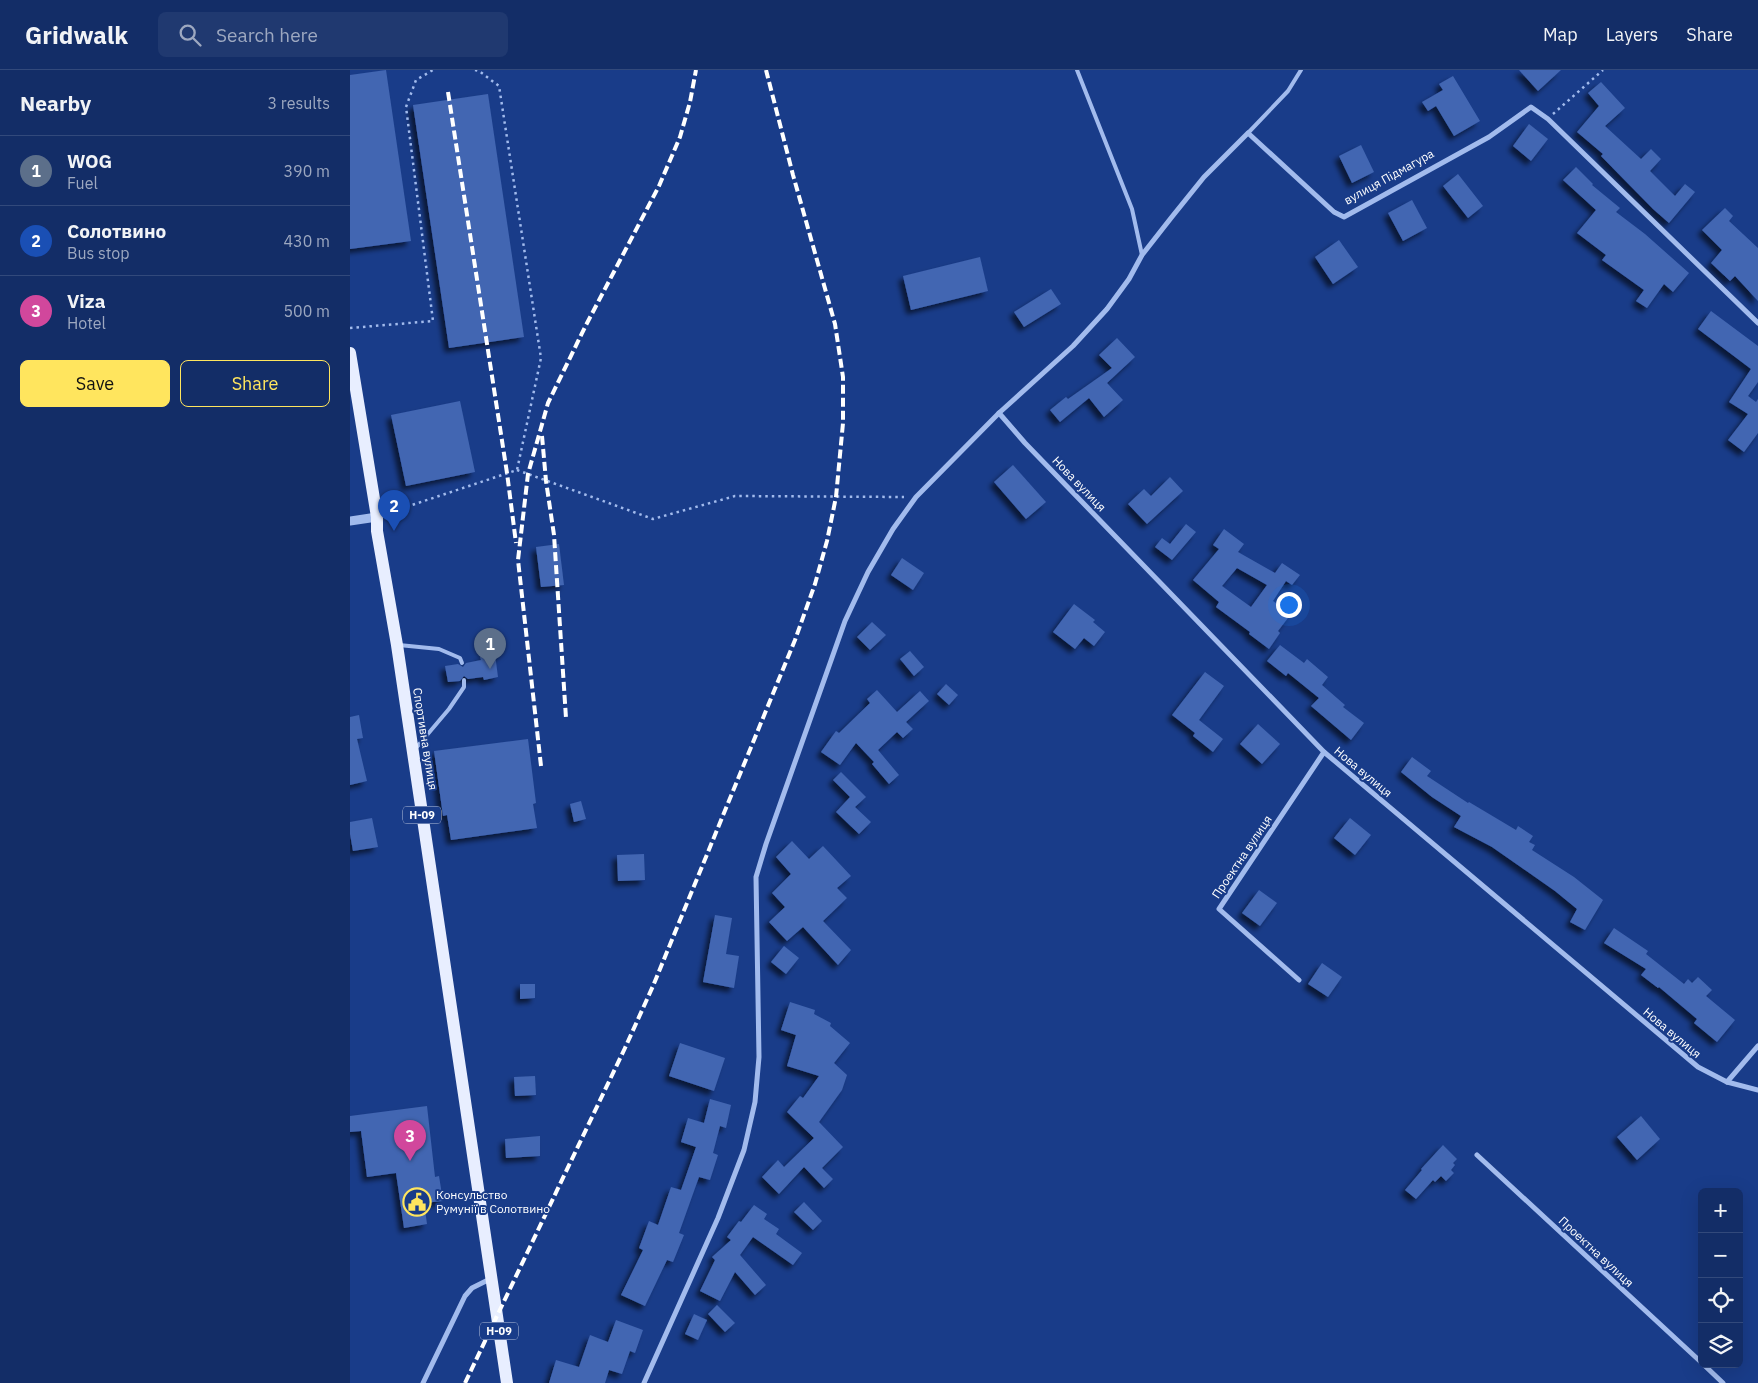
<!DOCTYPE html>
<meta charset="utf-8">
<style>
:root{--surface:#132d67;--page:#203970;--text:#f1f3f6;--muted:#9da8c0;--line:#32497b;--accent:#ffe55e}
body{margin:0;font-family:"IBM Plex Sans",sans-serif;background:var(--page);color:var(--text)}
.controls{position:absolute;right:15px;bottom:15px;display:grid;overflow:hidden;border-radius:8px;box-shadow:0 5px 20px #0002}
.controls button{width:45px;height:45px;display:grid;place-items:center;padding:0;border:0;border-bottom:1px solid var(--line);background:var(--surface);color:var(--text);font:25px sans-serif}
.you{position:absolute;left:938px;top:534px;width:18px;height:18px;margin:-12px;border:4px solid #fff;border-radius:50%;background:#1a73e8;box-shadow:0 0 0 8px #1a73e833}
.badge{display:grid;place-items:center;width:32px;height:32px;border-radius:50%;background:var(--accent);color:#fff;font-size:16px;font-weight:700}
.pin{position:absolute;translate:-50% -41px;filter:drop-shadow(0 1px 2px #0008)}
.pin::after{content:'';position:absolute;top:26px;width:18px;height:15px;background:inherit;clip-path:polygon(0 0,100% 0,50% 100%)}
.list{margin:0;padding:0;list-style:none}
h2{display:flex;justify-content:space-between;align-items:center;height:65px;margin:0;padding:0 20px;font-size:21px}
h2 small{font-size:16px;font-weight:400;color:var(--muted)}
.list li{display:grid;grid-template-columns:32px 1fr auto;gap:15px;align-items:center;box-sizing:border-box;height:70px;padding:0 20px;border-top:1px solid var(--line)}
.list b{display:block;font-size:19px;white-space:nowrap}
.list p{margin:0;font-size:16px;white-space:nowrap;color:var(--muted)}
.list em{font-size:16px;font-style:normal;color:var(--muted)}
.actions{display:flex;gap:10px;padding:15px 20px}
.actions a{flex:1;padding:11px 0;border:1px solid var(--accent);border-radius:8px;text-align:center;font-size:18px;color:var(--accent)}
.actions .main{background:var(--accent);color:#111}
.icon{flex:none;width:28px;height:28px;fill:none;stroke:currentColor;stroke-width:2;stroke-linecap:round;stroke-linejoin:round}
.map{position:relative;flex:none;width:1408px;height:1313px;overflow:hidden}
header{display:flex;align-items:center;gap:30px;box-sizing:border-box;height:70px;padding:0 25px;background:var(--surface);border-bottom:1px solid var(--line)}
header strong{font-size:24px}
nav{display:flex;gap:28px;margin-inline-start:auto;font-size:18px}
.search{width:350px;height:45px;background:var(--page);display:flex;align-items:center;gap:12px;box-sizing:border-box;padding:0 18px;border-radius:8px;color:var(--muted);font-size:19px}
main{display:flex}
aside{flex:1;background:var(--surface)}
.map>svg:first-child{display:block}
</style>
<header>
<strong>Gridwalk</strong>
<div class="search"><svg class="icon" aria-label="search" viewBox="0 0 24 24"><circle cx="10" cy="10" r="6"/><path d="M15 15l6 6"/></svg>Search here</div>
<nav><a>Map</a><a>Layers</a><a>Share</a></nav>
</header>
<main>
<aside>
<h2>Nearby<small>3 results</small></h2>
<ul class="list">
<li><span class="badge" style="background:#5c6f8a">1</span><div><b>WOG</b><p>Fuel</p></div><em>390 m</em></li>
<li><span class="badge" style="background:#1a4fb4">2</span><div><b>Солотвино</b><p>Bus stop</p></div><em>430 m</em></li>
<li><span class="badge" style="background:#d1479c">3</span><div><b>Viza</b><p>Hotel</p></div><em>500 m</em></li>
</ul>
<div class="actions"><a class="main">Save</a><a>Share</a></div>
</aside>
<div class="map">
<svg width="1408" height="1313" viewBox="0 0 1408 1313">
<defs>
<filter id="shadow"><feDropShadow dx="-4.5" dy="4.5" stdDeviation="2.5" flood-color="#0009"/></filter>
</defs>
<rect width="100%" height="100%" fill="#193c89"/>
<g fill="#4266b2" fill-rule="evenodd" filter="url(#shadow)">
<path d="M36 0 61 171 0 179V5Z"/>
<path d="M1169 0H1211L1188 21Z"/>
<path d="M1103 6 1130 51 1104 66 1086 36 1078 41 1072 32 1093 20 1089 14Z"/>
<path d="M1251 12 1275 38 1255 56 1291 89 1301 79 1311 89 1300 101 1325 126 1335 114 1345 122 1319 153 1303 139 1251 86 1253 84 1227 62 1249 36 1238 23Z"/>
<path d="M138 24 174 267 99 278 63 35Z"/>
<path d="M1179 54 1198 69 1181 91 1163 76Z"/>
<path d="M1011 75 1024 102 1002 113 989 86Z"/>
<path d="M1226 97 1243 114 1242 115 1270 138 1266 142 1295 164 1339 203 1323 222 1314 214 1297 238 1286 231 1294 220 1252 190 1256 185 1227 163 1246 140 1213 110Z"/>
<path d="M1108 104 1133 136 1118 148 1093 116Z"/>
<path d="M1062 130 1077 158 1053 171 1038 143Z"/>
<path d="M1375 138 1383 146 1379 151 1408 178V231L1385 206 1380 211 1361 193 1372 180 1352 160Z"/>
<path d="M989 170 1008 197 983 214 965 187Z"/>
<path d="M630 187 638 221 561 240 553 206Z"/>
<path d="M701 219 711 234 674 257 664 242Z"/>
<path d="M1361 241 1408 276V312L1398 326 1406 332 1408 329V363L1394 382 1378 370 1398 344 1379 332 1401 299 1348 259Z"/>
<path d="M767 268 785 287 757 313 773 330 754 347 739 328 710 352 700 340 716 327 718 329 762 298 749 285Z"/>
<path d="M110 331 125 402 56 416 41 345Z"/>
<path d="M663 395 696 432 676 449 644 412Z"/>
<path d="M820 407 833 421 797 454 778 434 794 419 801 426Z"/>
<path d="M836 454 846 462 822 490 805 477 812 468 820 474Z"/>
<path d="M874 459 894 474 888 482 925 503 932 493 950 505 942 515 936 511 923 531 941 544 928 561 930 563 919 579 899 564 900 562 866 537 869 532 843 510 869 479 863 475ZM887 498 917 515 901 537 872 516Z"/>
<path d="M209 474 214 515 191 517 186 477Z"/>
<path d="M552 488 574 503 563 520 541 505Z"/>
<path d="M724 534 745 550 743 552 755 562 744 576 734 568 725 579 703 562Z"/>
<path d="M522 552 536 565 520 580 507 567Z"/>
<path d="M930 575 954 593 957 589 978 607 972 615 995 635 993 637 1014 653 1001 670 961 636 969 628 938 603 936 606 917 591Z"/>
<path d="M560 581 574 597 564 606 550 589Z"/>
<path d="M145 584 148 607 134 610 133 607 118 609 114 606 110 611 98 612 95 596 108 594 113 597 116 593 131 590 130 587Z"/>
<path d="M855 602 874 616 849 650 873 669 863 682 843 666 845 663 822 645Z"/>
<path d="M596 614 608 625 599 635 587 624Z"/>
<path d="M527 620 547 642 570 621 579 631 556 652 563 659 553 668 547 662 528 680 549 705 539 714 522 694 524 692 506 673 490 695 471 682 486 661 489 663 520 633 517 629Z"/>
<path d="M9 645 13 668 7 669 17 711 0 715V647Z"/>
<path d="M908 654 930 674 912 694 890 674Z"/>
<path d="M178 669 186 733 183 734 187 758 101 770 97 745 93 746 84 681Z"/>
<path d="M1062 687 1081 701 1077 706 1118 733 1119 732 1166 760 1168 756 1183 766 1179 772 1185 775 1182 780 1224 807 1253 830 1235 860 1220 852 1227 839 1205 821 1142 777 1104 757 1111 746 1082 727 1051 702Z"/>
<path d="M491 702 516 727 505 737 521 752 509 764 486 742 500 727 483 710Z"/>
<path d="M231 731 236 749 224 752 220 734Z"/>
<path d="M22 748 28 777 3 781 0 764V752Z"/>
<path d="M1000 748 1021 765 1005 785 984 768Z"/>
<path d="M442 771 459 789 473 776 501 806 487 818 497 828 473 851 501 880 488 895 453 857 437 871 419 852 435 837 422 823 441 804 426 787Z"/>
<path d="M294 784 295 810 268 811 267 785Z"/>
<path d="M909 820 927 833 910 856 892 843Z"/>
<path d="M365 845 382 848 376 884 389 886 384 918 353 912Z"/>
<path d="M1264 858 1298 881 1296 884 1334 914 1338 909 1342 913 1348 907 1362 920 1356 926 1385 950 1367 972 1344 953 1347 949 1309 917 1308 918 1291 905 1296 899 1254 873Z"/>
<path d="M434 876 449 888 436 904 421 892Z"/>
<path d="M972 893 992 907 978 927 958 914Z"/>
<path d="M170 914H185V928L170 929Z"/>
<path d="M440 932 465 940 464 944 481 953 480 956 500 973 484 993 497 1005 492 1020 469 1052 493 1077 472 1098 483 1109 474 1118 454 1097 429 1124 412 1107 428 1090 434 1097 464 1068 437 1042 450 1026 453 1028 469 1006 437 996 446 965 431 960Z"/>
<path d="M330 973 375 988 364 1021 319 1006Z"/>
<path d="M185 1006 186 1025 165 1026 164 1007Z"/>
<path d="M360 1029 381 1035 376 1058 370 1056 363 1083 368 1085 360 1110 349 1107 329 1163 334 1165 323 1192 317 1190 295 1236 271 1225 293 1180 289 1178 299 1151 308 1155 321 1117 331 1120 346 1077 331 1072 338 1048 354 1053Z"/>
<path d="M77 1036 85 1107 89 1106 93 1131 74 1133 77 1154 54 1158 46 1103 17 1107 11 1061 0 1062V1046Z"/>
<path d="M1291 1046 1310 1069 1287 1090 1267 1067Z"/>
<path d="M190 1066V1086L156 1088 155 1069Z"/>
<path d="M1093 1075 1107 1089 1103 1093 1105 1095 1101 1100 1104 1103 1096 1111 1091 1106 1085 1112 1083 1110 1066 1129 1055 1120 1072 1100 1071 1099Z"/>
<path d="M454 1132 472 1151 463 1160 444 1142Z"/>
<path d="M404 1135 417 1144 414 1149 429 1159 426 1164 452 1183 443 1195 403 1167 390 1185 416 1215 405 1225 385 1202 370 1231 350 1221 365 1190 362 1187 381 1170 377 1167 389 1151 391 1152Z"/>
<path d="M367 1235 385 1253 375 1262 358 1244Z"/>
<path d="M344 1244 357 1250 348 1270 335 1264Z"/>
<path d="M266 1250 293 1260 285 1283 280 1281 272 1304 259 1300 255 1313H199L206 1290 229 1297 240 1265 258 1272Z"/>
</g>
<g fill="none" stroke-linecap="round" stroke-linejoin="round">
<g stroke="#a2bbed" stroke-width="2.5" stroke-dasharray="2.5 4" stroke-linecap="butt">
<path d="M1203 44 1253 0"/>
<path d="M0 258 83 251 56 37 66 10 83 0"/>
<path d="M167 400 303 449 385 426 554 427"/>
<path d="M38 443 167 400 191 288 149 16 129 1 125 0"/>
</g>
<g stroke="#a2bbed" stroke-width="4">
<path d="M727 0 782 139 792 185"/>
<path d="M898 63 938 21 951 0"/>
<path d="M49 575 89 579 110 588 112 593"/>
<path d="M66 678 99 639 114 617V610"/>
</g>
<g stroke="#a2bbed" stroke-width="5">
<path d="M649 343 675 373 974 682 1348 997 1377 1012 1408 1020"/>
<path d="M949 910 869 839 974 682"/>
<path d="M1377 1012 1408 976"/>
<path d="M1127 1085 1352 1293"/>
<path d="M1353 1294 1373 1313"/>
<path d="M73 1313 115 1226 122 1218 140 1209"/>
<path d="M294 1313 368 1148 394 1080 405 1032 409 987 406 807 416 774 495 551 518 502 543 459 566 427 649 343 723 276 757 239 779 209 792 185 821 148 854 107 898 63 984 142 994 147 1139 67 1181 37 1198 49 1408 253"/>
</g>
<path stroke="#a2bbed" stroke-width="9" d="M0 451 27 447"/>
<path stroke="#e8eeff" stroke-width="12" d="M0 283 27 447V461L47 575 157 1313"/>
<g stroke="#fff" stroke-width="4" stroke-dasharray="9 4" stroke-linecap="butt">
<path d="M98 22 157 403 166 473"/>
<path d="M192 366 196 411 204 465 216 648"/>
<path d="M191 696 168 490 178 404 198 333 236 255 309 116 330 67 340 32 346 0"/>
<path d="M115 1313 275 978 303 916 445 570 465 514 477 471 486 427 493 353V307L485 254 443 105 416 0"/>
</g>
</g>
<defs>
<g id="civic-ring" transform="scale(1.4375)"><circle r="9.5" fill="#193c89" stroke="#ffe55e" stroke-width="1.5"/><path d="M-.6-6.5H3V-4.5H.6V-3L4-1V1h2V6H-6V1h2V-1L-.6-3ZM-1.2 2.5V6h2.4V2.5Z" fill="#ffe55e"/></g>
</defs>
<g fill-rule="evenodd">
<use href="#civic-ring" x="67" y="1132"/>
</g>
<g text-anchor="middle" stroke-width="4" stroke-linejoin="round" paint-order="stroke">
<g fill="#193c89" stroke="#bac4dc" stroke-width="1">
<rect x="53" y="736.5" width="38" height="17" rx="4"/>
<rect x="130" y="1252.5" width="38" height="17" rx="4"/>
</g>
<g font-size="11" font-weight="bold" fill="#fff">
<text x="72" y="749">Н-09</text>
<text x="149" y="1265">Н-09</text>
</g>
<g font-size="12" fill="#fff" stroke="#193c89">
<text transform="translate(1039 107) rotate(-29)" y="4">вулиця Підмагура</text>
<text transform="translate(729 414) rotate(46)" y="4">Нова вулиця</text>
<text transform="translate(75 669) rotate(81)" y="4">Спортивна вулиця</text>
<text transform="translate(1013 702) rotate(40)" y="4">Нова вулиця</text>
<text transform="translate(892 787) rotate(-56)" y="4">Проектна вулиця</text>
<text transform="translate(1322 963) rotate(40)" y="4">Нова вулиця</text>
<text transform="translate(1246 1182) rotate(43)" y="4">Проектна вулиця</text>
</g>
<g font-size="12" fill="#fff" stroke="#193c89" text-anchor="start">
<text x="86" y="1129">Консульство<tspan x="86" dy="14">Румунії в Солотвино</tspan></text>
</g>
</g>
</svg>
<div class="controls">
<button>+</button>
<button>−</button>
<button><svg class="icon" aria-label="locate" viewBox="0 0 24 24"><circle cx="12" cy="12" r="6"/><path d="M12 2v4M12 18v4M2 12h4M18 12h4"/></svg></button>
<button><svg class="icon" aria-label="layers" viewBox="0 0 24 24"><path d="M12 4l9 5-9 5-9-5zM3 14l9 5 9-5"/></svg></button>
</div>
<div class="you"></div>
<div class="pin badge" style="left:140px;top:599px;background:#5c6f8a">1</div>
<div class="pin badge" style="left:44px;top:461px;background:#1a4fb4">2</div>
<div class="pin badge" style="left:60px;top:1091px;background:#d1479c">3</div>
</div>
</main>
